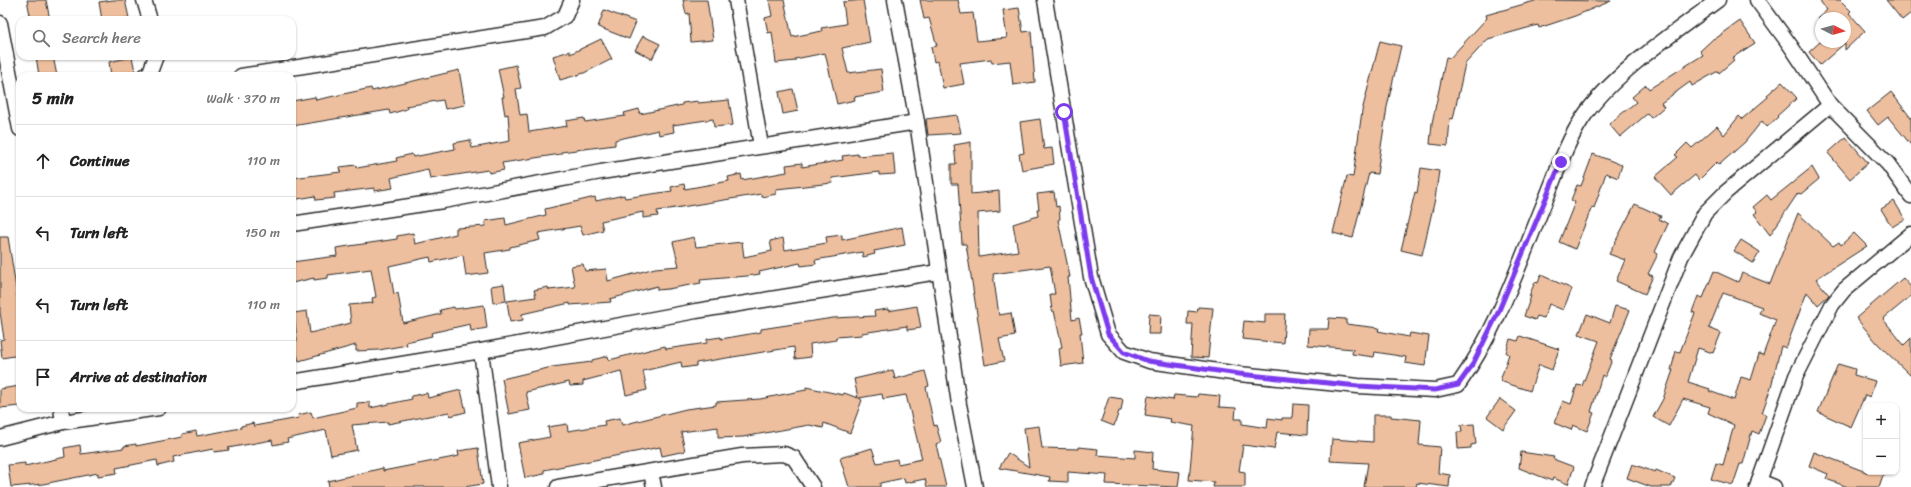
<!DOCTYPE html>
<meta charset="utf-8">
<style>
:root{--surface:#fff;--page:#f6f6f6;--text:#222;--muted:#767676;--line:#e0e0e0}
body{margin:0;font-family:Sriracha,sans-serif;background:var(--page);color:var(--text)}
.controls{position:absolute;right:12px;bottom:12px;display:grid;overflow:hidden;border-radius:8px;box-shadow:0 1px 3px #0004}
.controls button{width:36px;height:36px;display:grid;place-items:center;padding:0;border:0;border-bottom:1px solid var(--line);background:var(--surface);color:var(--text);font:20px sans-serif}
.compass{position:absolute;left:1815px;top:12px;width:36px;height:36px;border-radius:50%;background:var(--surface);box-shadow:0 1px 3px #0004;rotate:96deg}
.stop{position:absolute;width:12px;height:12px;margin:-9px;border:3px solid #7c3aed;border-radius:50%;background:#fff}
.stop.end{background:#7c3aed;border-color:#fff;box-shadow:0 1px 4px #0008}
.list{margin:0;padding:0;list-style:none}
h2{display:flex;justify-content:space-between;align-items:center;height:52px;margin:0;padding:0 16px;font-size:17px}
h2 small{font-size:13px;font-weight:400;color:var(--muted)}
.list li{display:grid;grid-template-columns:26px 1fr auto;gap:12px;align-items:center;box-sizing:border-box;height:72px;padding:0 16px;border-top:1px solid var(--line)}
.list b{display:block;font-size:15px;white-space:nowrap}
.list em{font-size:13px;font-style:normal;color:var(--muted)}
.icon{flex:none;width:22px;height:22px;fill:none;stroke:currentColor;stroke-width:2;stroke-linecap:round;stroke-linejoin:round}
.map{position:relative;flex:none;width:1911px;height:487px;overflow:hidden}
.search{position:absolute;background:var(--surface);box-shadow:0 1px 3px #0004;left:16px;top:16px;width:280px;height:44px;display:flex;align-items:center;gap:10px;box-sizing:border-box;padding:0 14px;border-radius:12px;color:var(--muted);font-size:15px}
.panel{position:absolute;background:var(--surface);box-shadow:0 1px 3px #0004;left:16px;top:72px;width:280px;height:340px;border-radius:12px}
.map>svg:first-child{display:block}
</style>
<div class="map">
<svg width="1911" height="487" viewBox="0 0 1911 487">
<rect width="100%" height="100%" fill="#fff"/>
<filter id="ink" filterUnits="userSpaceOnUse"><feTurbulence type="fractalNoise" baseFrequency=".025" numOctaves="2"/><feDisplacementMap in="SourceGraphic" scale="8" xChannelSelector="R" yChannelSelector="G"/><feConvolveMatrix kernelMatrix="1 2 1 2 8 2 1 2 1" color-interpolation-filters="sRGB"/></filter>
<g filter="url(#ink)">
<g fill="#eebf9e" stroke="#2b2b2b" fill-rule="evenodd">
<path d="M27 0H46L50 20H31Z"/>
<path d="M113 0H125L129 18 102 20 99 2Z"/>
<path d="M683 0H707L713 40 691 42 689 13 686 14Z"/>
<path d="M769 0H784L792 37 822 31 821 28 846 24 843 2 863 0 870 42 842 48 848 73 881 69 884 92 854 97 855 100 837 104 825 53 795 59V61L776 63 772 32 768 33 765 18 772 16Z"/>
<path d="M920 0H958L961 14 973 13 977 41 1007 38 1003 10 1019 8 1023 32 1031 31 1035 82 1013 85 1010 61 992 63 991 59 960 63 964 84 943 88 938 61 934 62 931 47 937 46 929 18 924 19Z"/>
<path d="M1538 0 1611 1 1575 16 1539 28 1538 25 1488 39 1465 64 1453 119 1450 118 1448 146 1430 144 1432 123 1446 57 1450 58 1487 18 1486 15Z"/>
<path d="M1819 0H1840L1851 11 1849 13 1865 31 1845 50V43L1820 65 1809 52 1820 42H1845V17L1818 18 1827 10Z"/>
<path d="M1886 0H1911V13L1902 20Z"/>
<path d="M604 10 636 22 629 39 598 27Z"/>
<path d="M1740 21 1755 43 1732 58 1734 60 1719 73 1718 71 1692 86 1690 82 1661 103 1664 107 1651 118 1647 114 1620 137 1609 124 1636 102 1632 97 1646 85 1649 89 1703 55 1700 51 1714 38 1715 39Z"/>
<path d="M643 36 660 44 652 59 635 50Z"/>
<path d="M601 39 612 59 584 73 560 80 553 56 570 51V54Z"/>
<path d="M1380 41 1401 46 1387 107 1377 174 1369 173 1353 238 1333 233 1347 176 1353 177 1362 111Z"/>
<path d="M36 56H53L57 76H39Z"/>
<path d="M132 57 135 71 111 76 109 62Z"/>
<path d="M516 65 521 88 516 89 520 115 527 114 529 132 567 126 566 121 584 118 585 122 625 116 624 113 639 109 640 114 682 105V103L698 101V103L729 100 733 125 714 127 713 119 673 125 674 132 659 135 658 130 615 140V145L561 152V154L502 163 504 170 489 173 488 170 430 179 428 169 391 178 393 188 374 191V188L334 193 335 198 316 200 315 196 292 200V178L341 172 340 167 356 165 357 168 397 161 396 158 412 154 413 157 455 149 454 143 470 140 472 148 510 141 508 114 505 115 502 97H504L498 69Z"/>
<path d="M459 70 465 105 445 109 443 100 406 106 407 109 390 114 389 110 292 126V101L315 97 316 100 371 88 372 91Z"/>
<path d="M1782 82 1797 98 1777 116 1778 117 1767 127 1762 121 1745 142 1719 165 1717 162 1699 180 1695 175 1671 195 1655 177 1678 157 1675 155 1687 143 1692 148 1717 126 1724 135 1739 116 1742 119 1768 97 1767 95Z"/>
<path d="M793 89 798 111 783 114 779 92Z"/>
<path d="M1891 92 1911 118V145L1888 117 1878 125 1867 111Z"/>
<path d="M957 115 961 133 928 135 926 119Z"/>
<path d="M1040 119 1044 149 1052 148 1054 164 1022 170 1019 154 1024 153 1020 122Z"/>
<path d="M1846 137 1868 163 1850 179 1828 153Z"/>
<path d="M971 142V194L999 191 1000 211 978 213 979 257 1018 251 1013 224 1038 216 1037 209H1039L1037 194 1054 192 1056 207 1059 206 1060 219 1058 220 1070 277H1068L1072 320 1079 318 1082 333H1080L1083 363 1061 366 1059 348 1062 347 1054 311H1052L1050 294H1055L1050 266 993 274 999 315 1011 313 1015 336 999 339 1004 361 985 365 966 244H962L958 184H951V164H956L954 145Z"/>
<path d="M893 153 895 174 879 175V172L832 178 833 183 776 189V194L762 197 761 194 657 211 658 216 643 218V212L601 221 603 230 583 235 580 226 538 233 540 240 510 247V249L485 253 488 273 466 276 463 255 431 262 430 257 389 266 394 294 398 293 403 323 441 314 440 310 454 307 455 309 484 305 487 328 471 331 470 324 431 333 432 336 406 342 407 345 379 350 356 351V345L299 361 293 342 297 341 294 313 307 311 310 333 351 323 349 305 373 303 372 298 376 297 371 269 328 275V278L314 280V278L292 283V262L337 256 336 248 397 239V236L413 233 415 244 456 234V228L486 226 485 221 505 218 506 225 546 215 545 209 595 197 596 201 624 195 625 198 672 191 671 187 684 184 685 189 729 181 728 177 741 174 742 180 787 172 786 165 802 163V167L843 160 842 156 858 154V156Z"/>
<path d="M1593 154 1622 165 1618 178 1606 173 1594 208 1592 207 1575 249 1559 242 1575 202 1571 200 1577 185 1581 186Z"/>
<path d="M1812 167 1819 179 1801 194 1798 193 1770 235 1754 214 1757 212 1753 207 1767 195 1771 200Z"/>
<path d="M1421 168 1439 171 1435 199 1422 255 1401 250 1415 192 1417 193Z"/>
<path d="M1894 201 1905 219 1892 227 1881 209Z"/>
<path d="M1635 204 1661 216 1659 219 1668 224 1655 252 1658 254 1648 274 1653 276 1645 294 1616 281 1625 260 1609 254Z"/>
<path d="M1798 213 1833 246 1839 242 1841 245 1854 233 1867 246 1816 279 1829 295 1818 305 1807 292 1786 348 1781 346 1771 387 1762 413 1766 415 1759 434 1752 431 1743 464H1740L1733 485 1711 479 1716 463 1723 465 1734 425 1708 413 1710 407 1683 399 1669 426 1653 417 1663 399 1673 370H1671L1676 351 1680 352 1695 313 1692 312 1698 296 1703 298 1714 271 1738 282 1742 273 1770 284ZM1723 293 1762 307 1759 313 1776 320 1763 355 1759 354 1751 380 1741 377 1734 400 1709 391 1710 389 1688 382 1698 348 1713 353 1721 333 1709 328Z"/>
<path d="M902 227 905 245 874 251 875 254 863 257 862 252 815 260 816 264 801 266 800 263 759 272 760 274 747 276 700 280 701 283 668 289 657 290V286L610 299 611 302 570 305V303L522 314 523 320 510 322 507 301 536 297 534 290 548 287 549 290 575 287 571 266 583 264 585 271 606 269 608 281 655 268 679 266 673 242 694 237 696 247 742 242 744 257 772 251 770 241 783 238 785 250 827 243 826 237 842 235V240Z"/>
<path d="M0 237H8L20 313V355L2 358 0 340 4 339 0 312Z"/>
<path d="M1741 240 1760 252 1753 263 1734 251Z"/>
<path d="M1541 275 1572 289 1563 310 1549 304 1544 318 1537 316 1535 320 1524 316 1531 296H1529L1535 282 1538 283Z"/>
<path d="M1903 278 1911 287V296L1883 319 1904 345 1911 338V376L1878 344 1856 318Z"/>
<path d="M504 284 506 301 493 303 491 286Z"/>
<path d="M917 306 921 328 907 330V326L862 333V335L836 337V340L810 344 811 357 795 359 794 347 696 363V366L682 368 681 362 643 371 647 390 626 395 621 371 583 381V385L570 386 569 382 526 392 530 410 509 414 502 379 552 367 592 362V360L608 356 609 360 665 346 666 349 707 343V339L721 337V339L761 332V329L833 318 875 316 874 311 888 309V311Z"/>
<path d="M1615 306 1630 310 1610 359 1612 360 1605 377 1602 375 1591 412 1594 413 1587 431 1573 425 1571 430 1554 423 1563 401 1571 404 1577 385 1582 386 1599 341 1579 334 1587 314 1610 323Z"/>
<path d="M1198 307 1213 308 1208 358 1191 357 1193 324H1187L1188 311 1197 312Z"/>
<path d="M1149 314 1161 315 1160 334H1148Z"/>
<path d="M1265 314H1285L1283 343 1242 339 1244 321 1265 323Z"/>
<path d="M1329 318 1346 319V324L1379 328 1378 331 1409 337 1410 333 1429 336 1425 366 1405 363 1406 357 1375 352 1374 357 1352 354 1353 349 1308 345 1309 329H1328Z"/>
<path d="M1520 336 1559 349 1552 370 1539 365 1530 391 1500 381 1509 354 1506 353 1510 339 1518 341Z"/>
<path d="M1838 364 1855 369 1854 375 1875 381 1870 397 1865 395 1851 427 1818 412Z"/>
<path d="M893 370 895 379 925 371 929 386 926 387 934 426 936 425 941 442 936 444 946 487H927L925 479 905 483 904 478 880 483V487H849L840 458 872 448 877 463 897 459 898 464 922 459 906 395 883 399 882 394 859 398 862 400 850 433 824 423 823 428 809 425 743 437 718 438V427L681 432 685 451 662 456 660 447 544 470V474L525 478 518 443 550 437 548 427 567 424 568 431 605 425 604 421 620 418 622 425 686 409 716 405V402L760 399 806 390V387L843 395 844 393 858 398 854 379Z"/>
<path d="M20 386V406L0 408V389Z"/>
<path d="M461 390 466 412 450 416 449 412 388 424V422L352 425 357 450 331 455 326 430 287 439 288 442 273 445 272 440 228 448 229 450 214 452 213 449 173 457 174 462 158 466 157 460 116 468 117 473 98 476V473L43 484 11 487 8 465 25 463V466L65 457 64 448 80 445 81 454 124 448V446L136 444V446L182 437V434L196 431 197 436 241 428V426L253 423 254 426 299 418 298 415 311 412 313 418 357 408V403L370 402V408L412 399 411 396 427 393 428 398Z"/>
<path d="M1198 394 1220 396 1219 407 1236 408 1235 419H1242V424L1267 428 1268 418 1282 420V418H1292L1293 404 1308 405 1307 435 1277 432 1274 449 1243 445 1239 471 1245 472V487H1213L1214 482 1189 480 1194 426 1170 422 1171 419 1145 415 1148 396 1173 400 1174 395 1197 397Z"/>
<path d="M1109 397 1123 399 1121 411H1119L1114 426 1101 421Z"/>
<path d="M1500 399 1516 411 1503 429 1487 417Z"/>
<path d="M1373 415H1391V417L1421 420 1419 445 1440 447 1438 473 1450 475 1449 487 1417 483 1416 487H1364L1368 463 1330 461 1332 439 1373 442Z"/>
<path d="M1474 424 1476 444 1471 445V448L1458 449 1457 432H1462L1461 425Z"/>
<path d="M1039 426 1042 448 1079 449V447L1098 449 1097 455 1135 458V450L1153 452 1152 469 1180 472 1178 487 1106 484 1107 475 1068 472V482L1049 481 1050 477 999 468 1008 453 1029 467 1024 428Z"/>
<path d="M478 448 483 484 464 487H329L328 481 383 468V471L459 456 458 451Z"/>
<path d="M1521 452 1554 457 1553 459 1574 467 1568 484 1553 478 1552 481 1519 468Z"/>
<path d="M1814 452 1866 472H1884L1879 487H1848L1826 479 1828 474 1809 466Z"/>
<path d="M1632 464 1655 472 1656 470 1675 478 1671 487H1651L1627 478Z"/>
</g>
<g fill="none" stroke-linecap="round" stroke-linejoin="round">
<g stroke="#2b2b2b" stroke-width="17">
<g id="street">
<path d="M144 0 150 20"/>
<path d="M736 0 761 146"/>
<path d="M895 0 917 122 959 404 975 487"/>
<path d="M1045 0 1091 277 1108 334 1124 352 1149 361 1239 374 1358 386 1435 390 1458 385C1499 328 1521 258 1548 194 1558 169 1567 142 1582 119 1611 75 1675 32 1718 0"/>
<path d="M1757 0 1790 45 1830 105 1888 164 1911 196"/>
<path d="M0 23 20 129"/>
<path d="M145 76 150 72 156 56"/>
<path d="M241 76 545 28 565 16 572 0"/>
<path d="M292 224 443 201 601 172 917 122"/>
<path d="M481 351 499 487"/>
<path d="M292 382 481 351 696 311 938 272"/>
<path d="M61 408 63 422"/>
<path d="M0 438 63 422 159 408"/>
<path d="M651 472 654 487"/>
<path d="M1759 481 1774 487"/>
<path d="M558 487 742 456 784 454 794 458 813 487"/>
<path d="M1592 487 1681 257 1705 213 1726 192 1830 105"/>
<path d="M1757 487 1796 376 1832 305 1844 290 1911 234"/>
</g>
</g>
<use href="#street" stroke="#fff" stroke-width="14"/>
</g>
</g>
<g fill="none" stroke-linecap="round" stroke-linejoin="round" filter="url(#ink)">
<path stroke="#7c3aed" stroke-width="5" d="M1064 112 1091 277 1108 334 1124 352 1148 361 1239 374 1358 386 1435 390 1458 385 1473 364 1497 315 1561 162"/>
</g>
</svg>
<div class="controls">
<button>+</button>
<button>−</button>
</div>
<svg class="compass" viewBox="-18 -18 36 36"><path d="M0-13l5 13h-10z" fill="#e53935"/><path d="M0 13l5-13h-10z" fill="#767676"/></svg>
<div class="stop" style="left:1064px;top:112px"></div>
<div class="stop end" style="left:1561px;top:162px"></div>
<div class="search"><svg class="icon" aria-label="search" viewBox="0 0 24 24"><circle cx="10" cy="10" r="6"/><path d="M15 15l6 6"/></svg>Search here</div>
<section class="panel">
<h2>5 min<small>Walk · 370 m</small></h2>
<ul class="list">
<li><svg class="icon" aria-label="ahead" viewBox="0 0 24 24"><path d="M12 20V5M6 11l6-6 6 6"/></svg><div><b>Continue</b></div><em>110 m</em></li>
<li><svg class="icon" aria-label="left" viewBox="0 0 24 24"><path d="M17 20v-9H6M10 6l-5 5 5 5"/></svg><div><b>Turn left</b></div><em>150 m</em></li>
<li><svg class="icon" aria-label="left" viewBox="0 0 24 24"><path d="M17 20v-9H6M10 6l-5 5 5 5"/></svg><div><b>Turn left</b></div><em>110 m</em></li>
<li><svg class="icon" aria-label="arrive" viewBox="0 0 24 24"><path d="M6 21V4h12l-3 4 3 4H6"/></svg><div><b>Arrive at destination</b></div></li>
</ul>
</section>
</div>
